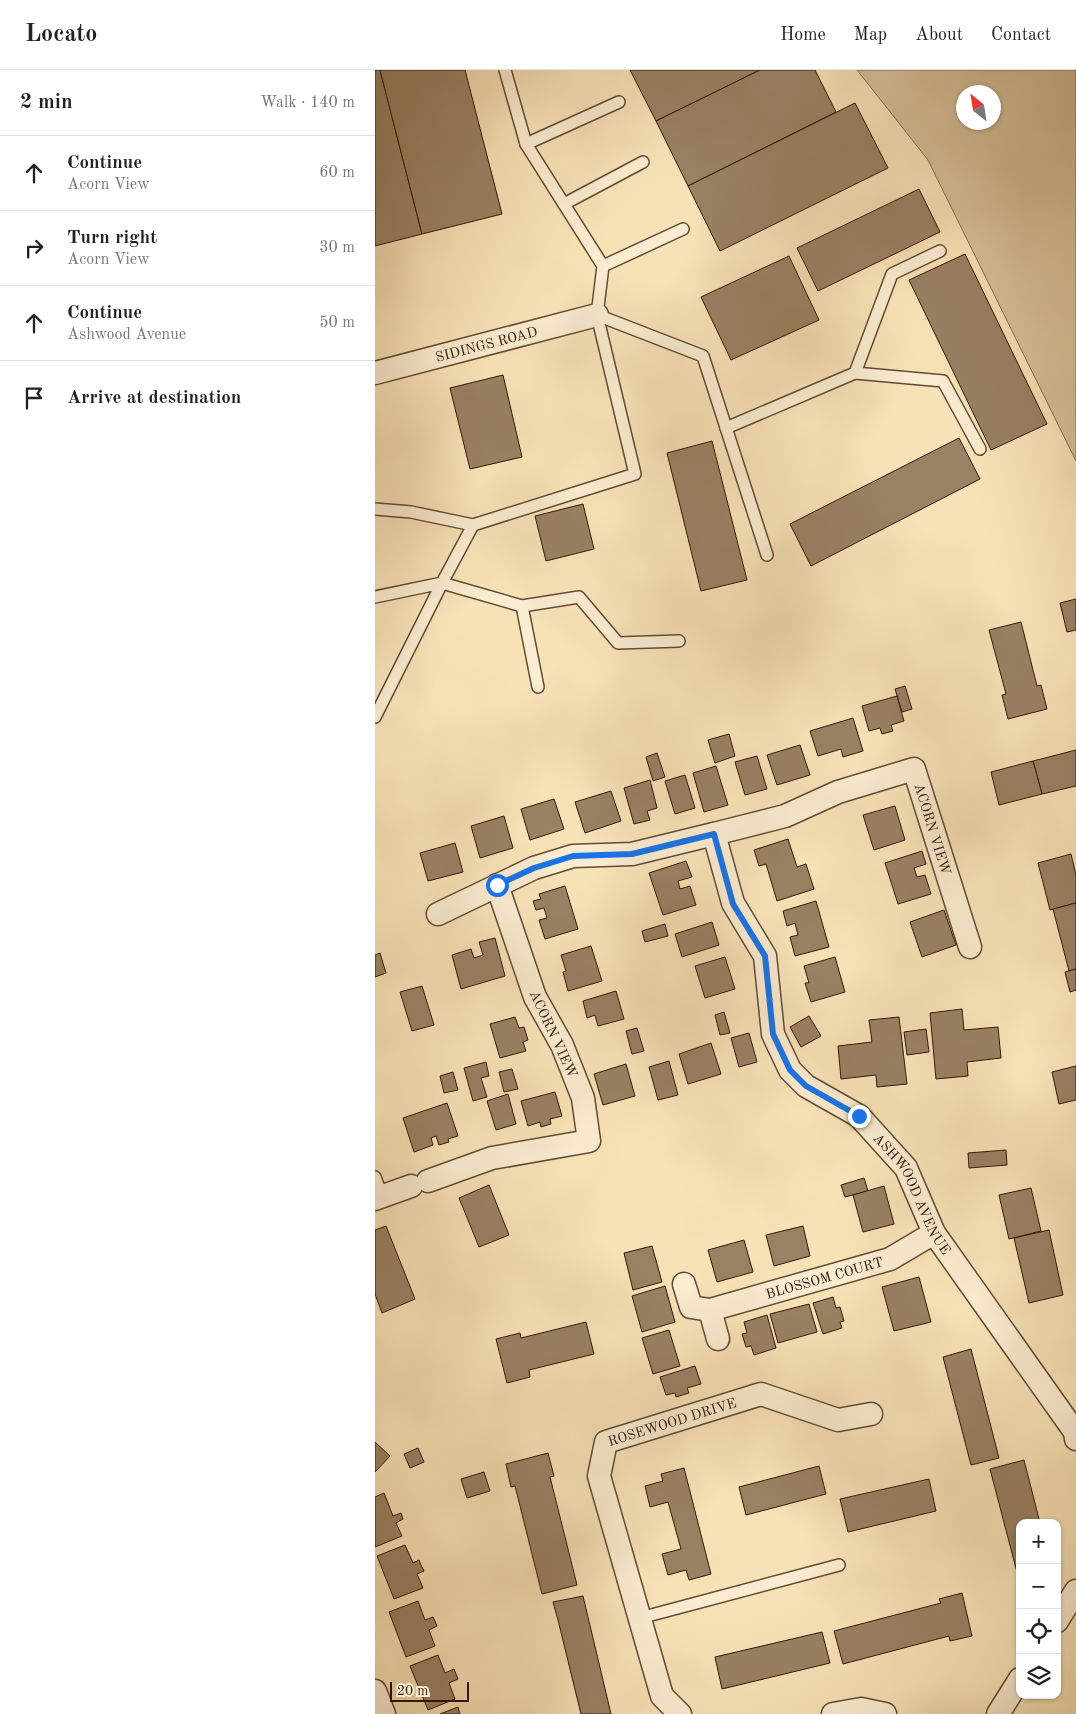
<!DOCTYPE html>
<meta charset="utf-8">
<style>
:root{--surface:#fff;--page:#f6f6f6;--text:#222;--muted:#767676;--line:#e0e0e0}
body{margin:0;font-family:"Old Standard TT",serif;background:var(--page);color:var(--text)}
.controls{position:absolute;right:15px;bottom:15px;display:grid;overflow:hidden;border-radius:10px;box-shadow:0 1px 4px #0004}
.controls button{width:45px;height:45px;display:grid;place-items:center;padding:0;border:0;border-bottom:1px solid var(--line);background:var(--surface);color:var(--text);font:25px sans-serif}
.compass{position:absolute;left:581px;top:15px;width:45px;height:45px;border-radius:50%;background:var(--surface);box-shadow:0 1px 4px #0004;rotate:330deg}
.scale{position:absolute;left:15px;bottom:12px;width:79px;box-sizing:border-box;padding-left:5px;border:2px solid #33170a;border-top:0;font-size:14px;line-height:18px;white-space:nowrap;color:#33170a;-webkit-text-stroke:4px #faecd0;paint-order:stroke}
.stop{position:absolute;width:15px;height:15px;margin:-11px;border:4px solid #1a73e8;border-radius:50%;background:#fff}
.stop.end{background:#1a73e8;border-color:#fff;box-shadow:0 1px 5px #0008}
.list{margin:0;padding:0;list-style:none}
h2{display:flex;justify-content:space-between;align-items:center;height:65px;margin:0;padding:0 20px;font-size:21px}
h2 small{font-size:16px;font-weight:400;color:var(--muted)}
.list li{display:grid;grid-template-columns:32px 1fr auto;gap:15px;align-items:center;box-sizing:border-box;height:75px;padding:0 20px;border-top:1px solid var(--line)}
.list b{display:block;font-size:19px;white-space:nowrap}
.list p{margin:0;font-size:16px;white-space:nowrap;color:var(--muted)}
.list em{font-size:16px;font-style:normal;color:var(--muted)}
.icon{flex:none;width:28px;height:28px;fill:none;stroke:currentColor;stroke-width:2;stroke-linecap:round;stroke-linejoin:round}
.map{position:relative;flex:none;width:701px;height:1644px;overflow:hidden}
header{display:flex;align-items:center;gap:30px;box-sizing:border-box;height:70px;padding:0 25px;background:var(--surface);border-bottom:1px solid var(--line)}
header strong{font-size:24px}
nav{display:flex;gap:28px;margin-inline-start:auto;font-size:18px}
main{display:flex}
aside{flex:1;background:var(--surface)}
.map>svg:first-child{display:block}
</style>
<header>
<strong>Locato</strong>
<nav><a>Home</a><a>Map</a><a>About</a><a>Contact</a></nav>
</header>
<main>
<aside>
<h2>2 min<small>Walk · 140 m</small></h2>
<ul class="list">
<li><svg class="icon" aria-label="ahead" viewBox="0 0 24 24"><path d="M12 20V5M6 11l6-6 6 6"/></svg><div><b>Continue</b><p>Acorn View</p></div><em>60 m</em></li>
<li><svg class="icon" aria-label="right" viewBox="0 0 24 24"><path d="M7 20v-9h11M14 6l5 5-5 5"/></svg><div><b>Turn right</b><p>Acorn View</p></div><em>30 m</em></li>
<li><svg class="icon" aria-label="ahead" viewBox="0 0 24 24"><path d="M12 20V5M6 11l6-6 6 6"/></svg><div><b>Continue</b><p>Ashwood Avenue</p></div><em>50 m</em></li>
<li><svg class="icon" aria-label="arrive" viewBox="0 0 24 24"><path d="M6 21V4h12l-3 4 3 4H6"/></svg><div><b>Arrive at destination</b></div></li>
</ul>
</aside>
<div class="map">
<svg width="701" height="1644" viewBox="0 0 701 1644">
<rect width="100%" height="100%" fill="#f7e2b6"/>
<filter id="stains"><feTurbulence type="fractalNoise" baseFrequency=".004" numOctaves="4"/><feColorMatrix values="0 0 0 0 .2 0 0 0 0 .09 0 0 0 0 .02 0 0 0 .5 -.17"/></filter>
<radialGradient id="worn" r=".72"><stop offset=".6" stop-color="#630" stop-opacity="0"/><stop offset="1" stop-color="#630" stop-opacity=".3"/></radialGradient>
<path fill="#d6bf99" stroke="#846b52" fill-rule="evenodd" d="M482 0H701V391L553 90ZM588 22H618V52H588Z"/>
<g fill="#998163" stroke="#33170a">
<path d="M0 0H5L47 164 0 176Z"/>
<path d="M5 0H90L127 144 47 164Z"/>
<path d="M255 0H385L281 51Z"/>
<path d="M385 0H440L461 42 313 116 281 51Z"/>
<path d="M480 33 513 98 345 181 313 116Z"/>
<path d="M544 119 565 162 443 221 422 178Z"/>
<path d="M590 184 672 354 616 380 534 210Z"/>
<path d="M414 186 444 250 356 290 326 227Z"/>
<path d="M128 305 147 387 95 399 75 318Z"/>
<path d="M584 368 605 409 436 496 415 454Z"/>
<path d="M337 371 372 510 326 521 292 383Z"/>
<path d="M208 434 219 479 171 491 160 446Z"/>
<path d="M701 529V560L692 562 685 533Z"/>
<path d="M646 552 662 616 666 615 672 639 633 649 627 625 631 624 614 560Z"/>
<path d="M530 616 537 639 527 642 520 619Z"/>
<path d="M522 626 529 651 516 655 518 661 507 664 505 658 494 661 487 636Z"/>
<path d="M478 648 488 681 468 687 466 679 443 686 435 661Z"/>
<path d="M354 664 360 686 340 693 333 670Z"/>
<path d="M425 675 435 705 402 715 392 685Z"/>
<path d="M701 680V716L667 724 658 691Z"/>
<path d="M282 683 290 707 278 711 271 687Z"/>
<path d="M382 686 392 719 370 725 360 692Z"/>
<path d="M658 691 667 724 624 735 616 702Z"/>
<path d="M341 696 353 735 329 742 318 703Z"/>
<path d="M310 705 320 738 300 744 290 711Z"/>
<path d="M275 710 282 738 272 741 275 750 259 754 249 718Z"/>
<path d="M236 721 246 751 210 763 200 732Z"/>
<path d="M179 729 189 759 155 770 146 739Z"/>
<path d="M520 736 530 770 499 780 488 745Z"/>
<path d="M129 746 138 778 105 788 96 756Z"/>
<path d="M413 769 422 797 431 794 439 819 402 831 391 794 384 796 379 780Z"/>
<path d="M80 773 88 802 53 811 45 783Z"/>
<path d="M547 781 551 794 539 798 542 807 550 805 556 824 523 834 510 793Z"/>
<path d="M696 784 701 805V833L675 840 663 793Z"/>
<path d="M311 791 317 807 303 811 305 819 315 816 321 835 288 845 274 803Z"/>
<path d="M190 816 203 859 170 869 164 850 172 848 169 838 161 840 158 831 166 829 164 824Z"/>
<path d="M441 831 454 877 420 886 415 867 423 865 420 853 412 856 408 841Z"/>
<path d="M701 833V899L694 901 678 839Z"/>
<path d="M569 840 581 875 547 887 535 852Z"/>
<path d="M337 852 344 875 307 887 300 864Z"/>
<path d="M290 854 293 866 270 872 267 861Z"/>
<path d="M120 868 130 906 86 919 77 885 96 879 99 888 108 885 104 872Z"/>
<path d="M216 876 227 911 193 921 188 902 191 901 186 885Z"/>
<path d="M5 883 11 903 0 907V885Z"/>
<path d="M350 887 360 919 330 928 320 896Z"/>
<path d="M460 887 470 922 436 932 430 913H434L429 896Z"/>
<path d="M701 899V920L695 922 690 902Z"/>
<path d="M47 916 59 955 37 961 25 922Z"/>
<path d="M241 921 249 949 223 956 220 945 212 948 208 931Z"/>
<path d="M587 939 589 960 623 957 626 988 592 992 593 1006 561 1009 555 943Z"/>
<path d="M349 942 355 963 345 965 340 945Z"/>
<path d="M434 946 446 966 426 977 415 957Z"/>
<path d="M140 947 144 958 149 957 153 970 148 972 151 981 125 988 115 954Z"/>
<path d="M524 947 532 1014 502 1017 501 1005 466 1009 463 976 497 972 494 950Z"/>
<path d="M262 958 269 981 257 984 251 961Z"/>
<path d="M551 959 554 982 532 985 529 962Z"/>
<path d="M374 963 382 992 364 997 356 968Z"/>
<path d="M336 973 346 1004 313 1014 304 984Z"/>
<path d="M294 991 303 1025 283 1030 274 997Z"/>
<path d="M111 992 114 1006 106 1008 112 1027 98 1031 89 998Z"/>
<path d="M251 994 260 1026 228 1035 219 1004Z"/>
<path d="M701 996V1030L684 1034 677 1002Z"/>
<path d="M137 999 143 1019 129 1022 124 1002Z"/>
<path d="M78 1002 83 1020 69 1023 65 1006Z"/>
<path d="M180 1022 187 1046 175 1049 176 1054 166 1057 165 1052 153 1056 146 1031Z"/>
<path d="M133 1024 141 1054 121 1060 112 1031Z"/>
<path d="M72 1033 83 1066 73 1069 74 1072 64 1075 61 1066 56 1068 58 1075 39 1082 28 1048Z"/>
<path d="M631 1080 632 1095 594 1098 593 1083Z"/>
<path d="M489 1108 493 1121 470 1127 466 1115Z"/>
<path d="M114 1115 134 1165 104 1177 84 1128Z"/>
<path d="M509 1116 519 1154 488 1162 478 1125Z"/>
<path d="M656 1118 666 1161 634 1169 624 1125Z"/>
<path d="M11 1156 40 1229 7 1243 0 1224V1160Z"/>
<path d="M428 1156 435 1186 399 1196 391 1165Z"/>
<path d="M674 1160 688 1225 654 1233 639 1168Z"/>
<path d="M369 1170 378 1202 342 1212 333 1180Z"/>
<path d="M277 1176 287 1212 258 1220 249 1183Z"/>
<path d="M544 1207 556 1252 519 1261 507 1217Z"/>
<path d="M290 1216 300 1252 267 1262 257 1226Z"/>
<path d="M458 1227 461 1238 465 1237 469 1251 465 1252 467 1258 448 1264 438 1233Z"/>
<path d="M434 1234 442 1262 403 1273 395 1244Z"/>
<path d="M392 1245 401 1278 379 1285 376 1276 371 1277 367 1264 372 1263 369 1252Z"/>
<path d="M211 1252 219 1284 154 1300 155 1307 132 1313 121 1269 145 1263 146 1268Z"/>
<path d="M294 1260 305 1296 278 1304 267 1268Z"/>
<path d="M596 1279 624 1388 596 1395 568 1287Z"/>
<path d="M320 1296 326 1314 312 1318 314 1323 301 1327 300 1323 291 1325 285 1307Z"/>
<path d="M0 1372 15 1386 0 1402Z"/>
<path d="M43 1378 49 1392 35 1398 29 1384Z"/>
<path d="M173 1383 179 1406 175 1407 202 1515 167 1524 140 1416 136 1417 131 1394Z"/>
<path d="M649 1390 665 1453H645V1506H643L615 1399Z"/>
<path d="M444 1396 451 1424 371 1445 364 1417Z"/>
<path d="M309 1398 336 1504 314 1510 311 1500 293 1505 287 1484 306 1479 293 1432 275 1437 270 1416 288 1411 286 1404Z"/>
<path d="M109 1402 115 1421 92 1428 86 1409Z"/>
<path d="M554 1409 561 1441 473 1462 465 1429Z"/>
<path d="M9 1423 18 1446 26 1443 28 1449 21 1453 27 1466 0 1477V1427Z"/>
<path d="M30 1475 38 1493 44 1490 46 1495 49 1501 42 1504 48 1518 19 1529 2 1486Z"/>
<path d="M587 1523 597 1566 575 1571 574 1566 468 1594 459 1561 566 1533 564 1529Z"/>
<path d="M208 1526 236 1644H206L183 1550 178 1532Z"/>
<path d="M43 1531 50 1550 58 1547 60 1551 62 1556 54 1560 60 1576 31 1587 14 1542Z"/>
<path d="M447 1562 455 1593 347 1619 340 1587Z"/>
<path d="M63 1585 70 1603 79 1599 83 1609 74 1613 80 1629 53 1640 35 1596Z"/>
<path d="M83 1637 85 1644H65Z"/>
</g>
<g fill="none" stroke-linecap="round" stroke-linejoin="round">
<g stroke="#644a35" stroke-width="14">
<g id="service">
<path d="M151 74 244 32"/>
<path d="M189 134 268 92"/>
<path d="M228 196 308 159"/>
<path d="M222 245 328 286 392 485"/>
<path d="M480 303 568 311 605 379"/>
<path d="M351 358 480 303 517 204 565 181"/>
<path d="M0 439 36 442 98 455"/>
<path d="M0 527 67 513 98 455 260 404 222 245 228 196 151 74 130 0"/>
<path d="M147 536 163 617"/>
<path d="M0 647 67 513 147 536 204 527 243 573 304 571"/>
<path d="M0 1107 7 1126"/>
<path d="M265 1548 464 1495"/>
</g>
</g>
<g stroke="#644a35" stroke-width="25">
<g id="minor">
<path id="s1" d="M0 303 222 245"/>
<path d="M63 844 159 798 198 786 257 784 339 764"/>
<path id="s2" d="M595 877 539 699 463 722 410 746 339 764 358 833 390 886 398 964 415 1000 431 1016 484 1046 531 1098 559 1163 700 1362 701 1369"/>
<path d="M53 1111 117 1088 214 1071 208 1028 187 975 160 927 122 815"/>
<path d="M0 1129 36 1116"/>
<path id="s3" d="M309 1214 316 1237 335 1240 515 1189 559 1163"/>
<path d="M335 1240 343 1269"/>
<path d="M682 1551 701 1521"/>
<path d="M0 1621 9 1644"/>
<path id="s4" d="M305 1644 287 1626 224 1406 231 1372 386 1324 463 1350 496 1344"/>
<path d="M458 1644 486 1639 510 1644"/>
<path d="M623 1644 645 1609"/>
</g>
</g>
<use href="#service" stroke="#faecd0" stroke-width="11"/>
<use href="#minor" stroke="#faecd0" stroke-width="22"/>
</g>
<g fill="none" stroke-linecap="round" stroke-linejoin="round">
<path stroke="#1a73e8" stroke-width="6" d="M122 815 159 798 198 786 257 784 339 764 358 834 390 886 398 964 415 1000 431 1016 484 1046"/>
</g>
<g text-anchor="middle" stroke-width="4" stroke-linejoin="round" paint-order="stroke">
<g font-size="14" fill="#33170a" stroke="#faecd0">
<text dy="5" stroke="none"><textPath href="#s1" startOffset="115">SIDINGS ROAD</textPath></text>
<text transform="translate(558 759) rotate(73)" y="5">ACORN VIEW</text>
<text transform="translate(179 964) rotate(65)" y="5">ACORN VIEW</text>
<text dy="5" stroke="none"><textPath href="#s2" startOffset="828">ASHWOOD AVENUE</textPath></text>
<text dy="5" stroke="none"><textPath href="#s3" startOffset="162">BLOSSOM COURT</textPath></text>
<text dy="5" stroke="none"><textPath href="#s4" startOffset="358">ROSEWOOD DRIVE</textPath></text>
</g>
</g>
<rect width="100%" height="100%" filter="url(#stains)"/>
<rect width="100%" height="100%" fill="url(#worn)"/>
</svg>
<div class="controls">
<button>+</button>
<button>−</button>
<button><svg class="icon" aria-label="locate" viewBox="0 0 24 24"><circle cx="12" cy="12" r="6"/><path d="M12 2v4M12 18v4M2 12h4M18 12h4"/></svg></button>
<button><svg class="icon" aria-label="layers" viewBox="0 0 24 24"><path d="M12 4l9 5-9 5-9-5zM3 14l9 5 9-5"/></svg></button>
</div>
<svg class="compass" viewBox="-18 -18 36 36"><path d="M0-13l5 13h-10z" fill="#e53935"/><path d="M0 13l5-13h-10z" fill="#767676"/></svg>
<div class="scale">20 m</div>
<div class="stop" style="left:122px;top:815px"></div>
<div class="stop end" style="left:484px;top:1046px"></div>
</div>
</main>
